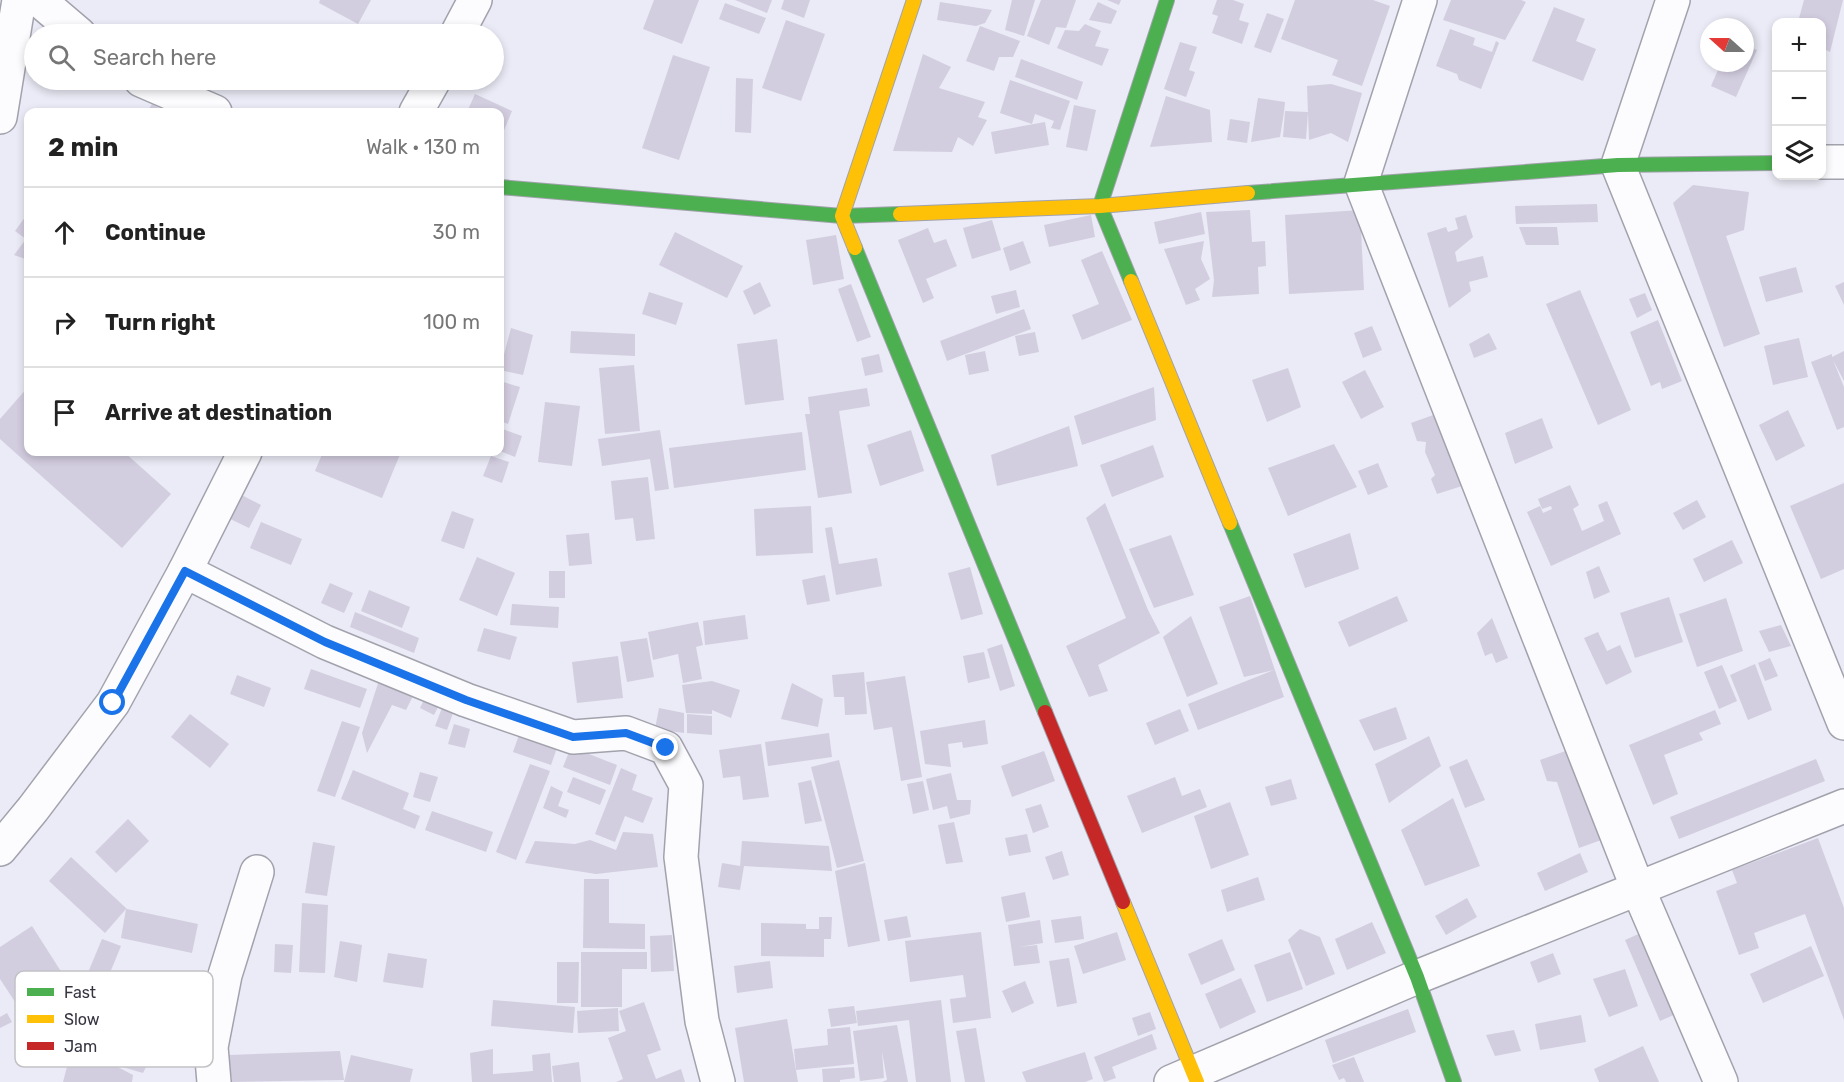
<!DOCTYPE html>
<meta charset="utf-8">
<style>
:root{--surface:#fff;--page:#f2f2f2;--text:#222;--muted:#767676;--line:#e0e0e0}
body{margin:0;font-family:Rubik,sans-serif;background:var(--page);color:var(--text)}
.controls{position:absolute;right:18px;top:18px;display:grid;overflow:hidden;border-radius:12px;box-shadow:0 3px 9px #0003}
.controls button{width:54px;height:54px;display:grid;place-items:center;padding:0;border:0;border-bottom:2px solid var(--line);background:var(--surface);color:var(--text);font:30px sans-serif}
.compass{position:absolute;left:1700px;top:18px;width:54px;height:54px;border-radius:50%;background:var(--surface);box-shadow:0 3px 9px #0003;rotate:291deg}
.stop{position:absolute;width:18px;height:18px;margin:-14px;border:4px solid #1a73e8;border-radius:50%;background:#fff}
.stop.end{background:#1a73e8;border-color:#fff;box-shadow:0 2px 6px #0008}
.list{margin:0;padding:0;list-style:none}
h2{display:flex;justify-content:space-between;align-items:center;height:78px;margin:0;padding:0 24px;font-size:26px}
h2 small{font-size:20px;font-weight:400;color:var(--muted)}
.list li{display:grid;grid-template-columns:39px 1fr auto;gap:18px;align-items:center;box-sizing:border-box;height:90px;padding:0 24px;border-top:2px solid var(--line)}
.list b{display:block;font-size:22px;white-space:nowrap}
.list em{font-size:20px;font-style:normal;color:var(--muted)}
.icon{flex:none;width:33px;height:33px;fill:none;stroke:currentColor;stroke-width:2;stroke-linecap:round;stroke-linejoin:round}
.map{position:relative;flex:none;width:1844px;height:1082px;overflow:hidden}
.search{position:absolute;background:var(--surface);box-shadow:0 3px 9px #0003;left:24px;top:24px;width:480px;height:66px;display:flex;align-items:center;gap:15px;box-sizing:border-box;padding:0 21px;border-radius:33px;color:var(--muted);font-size:22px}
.panel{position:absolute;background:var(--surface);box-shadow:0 3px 9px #0003;left:24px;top:108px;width:480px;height:348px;border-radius:12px}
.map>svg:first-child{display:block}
</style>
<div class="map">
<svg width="1844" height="1082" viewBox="0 0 1844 1082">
<rect width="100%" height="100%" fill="#eaebf6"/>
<g fill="#d3cde0">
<path d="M320 0H371L358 24 319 3Z"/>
<path d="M654 0H699L682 44 643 29Z"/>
<path d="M735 0H772L767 13Z"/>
<path d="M784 0H810L804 18 781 9Z"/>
<path d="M1012 0H1035L1024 36 1005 30Z"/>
<path d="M1041 0H1076L1066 28 1056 27 1049 45 1027 36Z"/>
<path d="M1107 0H1121L1119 5Z"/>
<path d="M1217 0H1233L1244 4 1239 20 1249 23 1242 44 1212 33 1218 16 1212 14Z"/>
<path d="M1295 0H1373L1390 6 1362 86 1332 75 1338 60 1281 39Z"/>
<path d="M1451 0H1521L1526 2 1505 40 1443 20Z"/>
<path d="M1804 0H1843L1830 52 1822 48V22H1798Z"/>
<path d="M940 2 992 10 985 23 976 26 937 20Z"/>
<path d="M1098 2 1117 11 1111 24 1089 20Z"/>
<path d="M725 3 766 18 759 34 719 19Z"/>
<path d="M1554 7 1585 19 1576 41 1596 49 1583 81 1532 61Z"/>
<path d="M1267 13 1284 19 1271 53 1254 47Z"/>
<path d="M786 20 825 34 801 101 762 88Z"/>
<path d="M1085 24 1101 31 1095 46 1109 49 1102 66 1057 48 1065 30 1079 31Z"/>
<path d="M980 26 1020 41 1013 57H999L994 71 966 61Z"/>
<path d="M1450 29 1475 38 1473 45 1492 52 1496 41 1499 43 1481 89 1459 80 1457 74 1436 66Z"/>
<path d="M1180 42 1197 47 1189 70 1195 72 1186 97 1164 89Z"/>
<path d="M1745 45 1757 50 1736 97 1711 86 1721 63H1745Z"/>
<path d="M923 54 951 67 939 88 985 102 978 117 987 120 973 146 958 137 952 152 893 151Z"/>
<path d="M673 55 710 67 679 160 642 148Z"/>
<path d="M1021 59 1083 82 1077 100 1015 77Z"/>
<path d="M736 78 753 79 751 133 735 132Z"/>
<path d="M1010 80 1070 101 1060 130 1051 128 1054 121 1035 114 1032 124 1000 113Z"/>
<path d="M1331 84 1362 93 1348 142 1331 133 1309 140 1307 86Z"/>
<path d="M475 94 512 111 500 140V112H467Z"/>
<path d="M1166 96 1210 110 1212 142 1150 147Z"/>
<path d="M1258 98 1285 102 1284 112 1280 137 1251 142Z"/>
<path d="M152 104 166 112H147Z"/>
<path d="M1074 105 1096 110 1087 151 1066 147Z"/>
<path d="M1285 111 1308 112 1306 139 1283 137Z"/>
<path d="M1230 119 1250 122 1247 143 1227 140Z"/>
<path d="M1045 122 1049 145 995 154 991 132Z"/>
<path d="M1693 185 1749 192 1744 230 1726 236 1760 334 1724 347 1673 203Z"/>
<path d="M1597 204 1598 222 1516 224 1515 206Z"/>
<path d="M1250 210 1252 242 1265 241 1266 266 1258 267 1259 294 1212 297 1214 280 1206 212Z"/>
<path d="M1360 210 1364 290 1289 294 1285 215Z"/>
<path d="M1201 212 1205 234 1159 244 1154 222Z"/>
<path d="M28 213V260L14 255 26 239 15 231Z"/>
<path d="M1091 215 1095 237 1049 247 1044 225Z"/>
<path d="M1466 215 1473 237 1455 252 1457 262 1483 256 1488 277 1469 282 1471 291 1449 308 1427 233 1446 227 1448 232 1458 229 1455 218Z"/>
<path d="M992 220 1001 250 972 259 963 228Z"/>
<path d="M1519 227H1557L1559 245H1526Z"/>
<path d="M928 228 934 243 946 239 957 266 926 279 934 298 923 303 898 240Z"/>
<path d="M675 232 743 266 727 298 659 265Z"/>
<path d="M836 235 844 279 813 285 806 240Z"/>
<path d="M1023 241 1031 263 1010 271 1003 248Z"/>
<path d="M1204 241 1201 259 1210 279 1195 289 1200 300 1186 305 1164 249Z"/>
<path d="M1102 251 1132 320 1082 340 1072 315 1099 304 1081 260Z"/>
<path d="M1796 267 1803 292 1766 302 1759 277Z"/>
<path d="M760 282 771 306 754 315 743 291Z"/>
<path d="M1844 282V305L1835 286Z"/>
<path d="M851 284 871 337 857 342 838 289Z"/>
<path d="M1016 290 1020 307 996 314 991 296Z"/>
<path d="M1580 290 1631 410 1598 425 1546 304Z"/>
<path d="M649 292 683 303 676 325 642 314Z"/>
<path d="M1645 293 1652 310 1637 318 1629 299Z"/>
<path d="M1024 309 1031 329 947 361 940 341Z"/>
<path d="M1658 320 1682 381 1662 389 1660 382 1651 386 1630 332Z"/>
<path d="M1372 326 1382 350 1363 358 1354 333Z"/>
<path d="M511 328 533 335 523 375 500 370Z"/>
<path d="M571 331 635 334V356L570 353Z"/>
<path d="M1035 332 1039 352 1019 356 1015 336Z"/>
<path d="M1489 333 1497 349 1474 358 1469 344Z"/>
<path d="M1799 338 1808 377 1773 385 1764 346Z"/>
<path d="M777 339 784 400 745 405 737 344Z"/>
<path d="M985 351 989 371 969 375 965 355Z"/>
<path d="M1844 351V381L1833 360 1844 387V427L1837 430 1811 362 1832 354V357Z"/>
<path d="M879 354 883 372 865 376 861 358Z"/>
<path d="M634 365 640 431 605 434 599 368Z"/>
<path d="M1288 368 1301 407 1267 422 1252 380Z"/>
<path d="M1365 370 1384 407 1361 419 1342 382Z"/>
<path d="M500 381 520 387 508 424 500 421Z"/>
<path d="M28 387V452H124L171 494 122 548 0 439V419Z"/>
<path d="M1154 387 1156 420 1082 445 1074 416Z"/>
<path d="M867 388 870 406 839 411 852 493 818 498 805 414H810L808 397Z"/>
<path d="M545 402 580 406 572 466 538 462Z"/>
<path d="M1788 410 1805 446 1776 461 1759 425Z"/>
<path d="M1436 414 1462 486 1437 494 1431 479 1435 475 1425 452 1426 442 1417 441 1411 423Z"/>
<path d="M1542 418 1553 448 1515 464 1505 433Z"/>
<path d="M1069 426 1078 466 997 486 991 455Z"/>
<path d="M500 428 522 436 515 457 500 451Z"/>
<path d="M660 430 669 489 655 491 650 459 602 466 598 439Z"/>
<path d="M911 430 924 471 880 486 867 445Z"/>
<path d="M802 432 806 470 674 488 669 448Z"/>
<path d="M1334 444 1357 487 1288 516 1268 468Z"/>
<path d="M1153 445 1164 477 1112 497 1100 465Z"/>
<path d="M323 452H401L382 498 315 471Z"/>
<path d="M491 456 509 462 502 483 483 476Z"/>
<path d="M1378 463 1388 487 1368 495 1358 471Z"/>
<path d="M648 477 655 539 636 541 633 518 615 520 611 481Z"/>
<path d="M1844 483V569L1821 579 1790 506Z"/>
<path d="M1570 485 1579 505 1573 509 1582 531 1604 521 1598 505 1607 501 1621 534 1551 566 1527 512 1540 506 1543 513 1552 509 1551 506 1542 509 1538 499Z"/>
<path d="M234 491 261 505 249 528 222 515Z"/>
<path d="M1697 500 1706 517 1683 530 1673 513Z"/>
<path d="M1105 503 1148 610 1160 633 1098 665 1108 691 1089 697 1066 646 1126 618 1086 518Z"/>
<path d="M811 506 813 553 756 556 754 509Z"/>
<path d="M452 511 474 519 464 549 441 541Z"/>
<path d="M261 522 302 539 291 565 250 548Z"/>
<path d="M832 527 839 564 877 558 882 586 836 595 825 528Z"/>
<path d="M589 533 592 564 569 566 566 535Z"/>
<path d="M1350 533 1359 569 1305 588 1293 554Z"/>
<path d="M1171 535 1194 595 1154 608 1129 549Z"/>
<path d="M1732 540 1743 563 1704 582 1693 559Z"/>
<path d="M477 557 515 573 497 616 459 600Z"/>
<path d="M1599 566 1610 592 1594 599 1586 572Z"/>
<path d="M970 567 983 614 961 620 948 573Z"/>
<rect x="549" y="571" width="16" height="27"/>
<path d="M825 575 830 601 807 605 802 580Z"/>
<path d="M330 583 353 593 344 613 321 603Z"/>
<path d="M369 590 410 607 402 628 361 611Z"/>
<path d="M1250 596 1284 697 1198 730 1188 704 1274 670 1244 677 1219 607Z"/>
<path d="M1397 596 1408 621 1349 647 1338 622Z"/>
<path d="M1669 597 1683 642 1635 658 1620 613Z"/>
<path d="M1726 598 1743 651 1697 667 1679 614Z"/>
<path d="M512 604 559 607 558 628 510 625Z"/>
<path d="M355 612 419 638 414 653 350 627Z"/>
<path d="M745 615 748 639 705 645 703 621Z"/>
<path d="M1191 616 1218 684 1187 697 1163 637Z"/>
<path d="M1492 618 1508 658 1496 663 1492 653 1485 656 1477 633Z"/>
<path d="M698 622 703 645 696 647 702 679 683 683 678 654 653 660 648 632Z"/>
<path d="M1781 625 1791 646 1769 652 1759 631Z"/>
<path d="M484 628 517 637 510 660 477 651Z"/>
<path d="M1598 632 1607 651 1620 645 1632 672 1606 685 1584 638Z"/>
<path d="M647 638 654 677 627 682 620 642Z"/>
<path d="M1002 644 1015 686 1000 691 987 649Z"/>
<path d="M984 652 990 678 968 683 963 656Z"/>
<path d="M618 656 623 698 577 703 572 662Z"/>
<path d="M1770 658 1778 676 1765 681 1758 663Z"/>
<path d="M1755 664 1772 710 1748 720 1730 675Z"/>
<path d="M1722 665 1737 701 1719 709 1704 672Z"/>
<path d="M311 669 367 689 360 708 304 689Z"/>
<path d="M864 672 867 714 845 715 844 697H834L832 675Z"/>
<path d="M381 674 417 688 406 710 392 705 367 753 362 733Z"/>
<path d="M237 675 271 688 264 707 230 694Z"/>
<path d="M905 676 922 777 901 781 892 727 874 730 866 682Z"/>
<path d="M712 681 740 690 731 718 712 710V714L686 713 682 685Z"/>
<path d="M792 683 823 699 818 727 781 719Z"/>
<path d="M428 691 442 699 434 715 420 708Z"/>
<path d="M1396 707 1407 739 1374 751 1359 720Z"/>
<path d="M442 708 453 713 447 730 435 726Z"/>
<path d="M659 708 684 713V733L655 729Z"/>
<path d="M1180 709 1189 731 1155 745 1146 723Z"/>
<path d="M1715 710 1721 724 1699 733 1703 740 1664 755 1678 794 1653 805 1629 745Z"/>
<path d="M190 714 229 744 210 768 171 737Z"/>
<path d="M687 714 712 716V735L687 733Z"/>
<path d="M985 720 988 744 963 748 962 742 948 744 951 767 925 764 920 731Z"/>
<path d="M342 721 360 727 335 797 317 791Z"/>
<path d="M454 724 470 729 465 748 448 744Z"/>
<path d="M520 732 558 745 551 765 513 752Z"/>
<path d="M829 733 832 757 768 766 765 742Z"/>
<path d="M1429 736 1441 766 1389 803 1375 764Z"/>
<path d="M761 744 769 797 743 800 740 776 723 778 719 750Z"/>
<path d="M571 747 617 765 610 785 563 767Z"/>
<path d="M1574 748 1604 839 1579 848 1557 782 1547 781 1540 760Z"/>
<path d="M1044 751 1055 781 1012 797 1001 766Z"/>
<path d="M1467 759 1485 800 1465 808 1449 767Z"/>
<path d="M1816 759 1825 781 1679 839 1670 817Z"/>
<path d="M839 760 864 861 837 868 811 767Z"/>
<path d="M530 764 550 771 516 860 496 852Z"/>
<path d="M621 768 637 775 632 790 653 798 643 823 625 816 615 842 595 834Z"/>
<path d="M353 770 409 793 403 809 420 816 415 829 341 799Z"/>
<path d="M420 772 438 777 430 802 413 797Z"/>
<path d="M951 773 957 800H971L970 814 950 819 947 806 933 810 926 779Z"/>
<path d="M573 777 606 790 600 805 567 792Z"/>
<path d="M1175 777 1182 796 1200 789 1207 807 1142 833 1127 796Z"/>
<path d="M1291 779 1297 799 1271 806 1265 787Z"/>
<path d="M811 780 822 821 805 824 798 783Z"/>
<path d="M923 781 929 810 913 814 907 784Z"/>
<path d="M551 786 563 792 558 806 569 810 566 818 543 808Z"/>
<path d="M1453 798 1480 866 1425 886 1401 830Z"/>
<path d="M1230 802 1249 855 1211 869 1194 816Z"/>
<path d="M1041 804 1049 827 1033 833 1025 809Z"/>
<path d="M432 811 493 832 486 852 425 830Z"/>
<path d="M128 819 149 841 116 873 95 852Z"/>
<path d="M954 822 963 862 946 864 938 825Z"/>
<path d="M623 832 653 834 658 867 596 874 525 863 535 841 575 844 590 840 616 850Z"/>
<path d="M1027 834 1031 852 1009 856 1005 838Z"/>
<path d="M1818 838 1844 908V1020L1805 914 1754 933 1759 948 1739 955 1716 891 1737 883 1732 870Z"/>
<path d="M742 841 829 846 832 871 744 866 740 890 718 887 722 863 740 866Z"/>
<path d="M313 842 335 846 327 896 305 893Z"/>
<path d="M1062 851 1069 875 1053 880 1045 857Z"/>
<path d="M1580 853 1588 872 1545 891 1537 873Z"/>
<path d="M71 857 127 909 198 924 192 953 121 938 126 909 105 933 49 881Z"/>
<path d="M865 863 880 941 848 947 835 871Z"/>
<path d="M1258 877 1265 900 1227 912 1221 890Z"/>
<path d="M584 879H609V923L645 924V949L583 948Z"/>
<path d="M1025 892 1030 917 1006 922 1001 897Z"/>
<path d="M1467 898 1477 917 1446 935 1435 916Z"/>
<path d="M302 903 328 905 325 973 299 972Z"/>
<path d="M907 916 911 937 888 941 884 920Z"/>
<path d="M1081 916 1084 939 1055 943 1051 920Z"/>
<path d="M819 917H832L831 939H824V957L761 956V923L806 924V929H819Z"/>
<path d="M1040 920 1043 943 1019 947 1037 945 1040 963 1014 966 1008 925Z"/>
<path d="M1372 922 1386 953 1347 970 1335 939Z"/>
<path d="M32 926 69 984 23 1014 0 979V947Z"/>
<path d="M1300 929 1320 937 1335 974 1306 986 1288 940Z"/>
<path d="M981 932 991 1018 953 1023 950 999 966 997 963 975 910 982 905 941Z"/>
<path d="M1117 932 1126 960 1083 974 1074 946Z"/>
<path d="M1643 932 1678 1013 1660 1021 1625 940Z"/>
<path d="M672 935 674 971 651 972 650 936Z"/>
<path d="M102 939 121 946 86 1031 67 1023Z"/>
<path d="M1222 939 1235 970 1201 985 1188 954Z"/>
<path d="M340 941 362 945 357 982 334 977Z"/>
<path d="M275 944 293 945 291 973 274 972Z"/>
<path d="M1811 946 1824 976 1763 1003 1750 974Z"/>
<path d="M581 952H647V969H622V1007H581Z"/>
<path d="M1290 952 1303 989 1267 1002 1254 965Z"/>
<path d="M388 953 427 959 423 988 383 982Z"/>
<path d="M1553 953 1561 974 1538 983 1530 962Z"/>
<path d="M1069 958 1077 1003 1057 1007 1049 961Z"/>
<path d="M770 961 773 988 737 993 734 966Z"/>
<path d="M557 962H579L578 1003H557Z"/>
<path d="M1625 969 1638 1006 1609 1017 1593 979Z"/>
<path d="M1241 978 1256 1012 1220 1029 1205 994Z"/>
<path d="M1025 981 1034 1003 1012 1013 1002 991Z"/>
<path d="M493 1000 575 1007 573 1033 491 1026Z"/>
<path d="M941 1000 951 1082H916L909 1020 858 1026 856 1011Z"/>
<path d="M644 1002 661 1050 647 1055 656 1079 681 1069 685 1082H616L623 1079 608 1038 626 1031 619 1011Z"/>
<path d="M123 1006 149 1013 151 1028 178 1039 171 1062 151 1057 143 1073 112 1064 133 1075 132 1082H63L69 1059 83 1063 95 1033 114 1041 112 1061Z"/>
<path d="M854 1006 857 1023 831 1027 828 1009Z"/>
<path d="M618 1008 619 1031 578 1033 577 1011Z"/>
<path d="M1408 1009 1416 1032 1333 1063 1325 1040Z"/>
<path d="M1150 1012 1156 1029 1138 1036 1132 1018Z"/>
<path d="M7 1013 12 1022 0 1028V1017Z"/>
<path d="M1581 1015 1586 1042 1540 1050 1535 1024Z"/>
<path d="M787 1019 798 1082H744L735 1028Z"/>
<path d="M897 1025 908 1082H882L887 1080 882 1051 884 1078 860 1081 853 1031Z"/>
<path d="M850 1027 854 1064 796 1070 794 1049 828 1045 827 1029Z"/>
<path d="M976 1028 985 1082H965L956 1031Z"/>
<path d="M1514 1030 1521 1051 1495 1056 1486 1035Z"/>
<path d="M1152 1034 1157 1049 1112 1067 1116 1078 1104 1082 1094 1057Z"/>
<path d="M1643 1046 1659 1082H1599L1594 1069Z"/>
<path d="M493 1049V1074L533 1071 532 1055 550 1053 552 1082H472L470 1053Z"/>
<path d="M340 1051 344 1080 232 1082 229 1055Z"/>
<path d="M1085 1052 1093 1079 1085 1082H1026L1022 1072Z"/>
<path d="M351 1055 413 1069 410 1082H344Z"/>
<path d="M1354 1057 1364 1082H1346L1344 1078 1339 1080 1332 1065Z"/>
<path d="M579 1062 581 1082H554L552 1066Z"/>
<path d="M854 1067 855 1078 840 1080V1082H823L822 1069Z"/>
</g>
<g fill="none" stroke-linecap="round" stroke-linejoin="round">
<g stroke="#a1a2ac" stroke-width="36">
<g id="street">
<path d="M39 0 79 34"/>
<path d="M1420 0 1361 183 1638 889 1721 1082"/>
<path d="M1673 0 1618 165 1844 723"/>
<path d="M457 34 475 0"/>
<path d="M141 80 215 112"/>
<path d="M416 112 434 80"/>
<path d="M0 117 19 0"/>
<path d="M1822 162H1844"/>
<path d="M185 571 325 642 466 700 573 737 626 733 666 748 686 785 681 857 702 1021 718 1082"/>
<path d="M0 849 33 809 113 703 185 571 245 452"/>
<path d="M214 1082 211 1047 225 975 257 872"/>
<path d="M1171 1082 1417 977 1844 806"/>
</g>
</g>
<g stroke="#a1a2ac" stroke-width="16">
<g id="fast">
<path d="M500 187 842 216 900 214"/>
<path d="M1248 193 1618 165 1776 163"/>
<path d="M855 248 1045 712"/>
<path d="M1131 281 1100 206 1167 0"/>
<path d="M1230 523 1417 977 1454 1082"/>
</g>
</g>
<g stroke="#a1a2ac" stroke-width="16">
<g id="slow">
<path d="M900 214 1100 206 1248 193"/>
<path d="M855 248 842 216 914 0"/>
<path d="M1131 281 1230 523"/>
<path d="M1123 902 1197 1082"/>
</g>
</g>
<g stroke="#a1a2ac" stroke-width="16">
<path id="jam" d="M1045 712 1123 902"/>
</g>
<use href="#street" stroke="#fcfcfe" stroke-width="33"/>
<use href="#fast" stroke="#4caf50" stroke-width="14"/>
<use href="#slow" stroke="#ffc107" stroke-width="14"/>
<use href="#jam" stroke="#c62828" stroke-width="14"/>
</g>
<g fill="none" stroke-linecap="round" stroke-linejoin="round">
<path stroke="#1a73e8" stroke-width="8" d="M113 703 185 571 325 642 466 700 573 737 626 733 666 748"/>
</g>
<rect x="15" y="971" width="198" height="96" rx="9" fill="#fff" stroke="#c2c2c6" stroke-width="1.5"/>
<rect x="27" y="988" width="27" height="8" fill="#4caf50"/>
<rect x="27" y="1015" width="27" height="8" fill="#ffc107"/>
<rect x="27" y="1042" width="27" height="8" fill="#c62828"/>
<g font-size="16" fill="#343440">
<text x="64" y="998">Fast</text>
<text x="64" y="1025">Slow</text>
<text x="64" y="1052">Jam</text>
</g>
</svg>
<div class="controls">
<button>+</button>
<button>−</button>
<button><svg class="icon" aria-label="layers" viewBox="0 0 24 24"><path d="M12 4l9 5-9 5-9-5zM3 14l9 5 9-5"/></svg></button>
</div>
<svg class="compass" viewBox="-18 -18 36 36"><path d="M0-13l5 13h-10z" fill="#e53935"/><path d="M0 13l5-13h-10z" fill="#767676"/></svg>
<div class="stop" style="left:113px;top:703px"></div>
<div class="stop end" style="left:666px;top:748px"></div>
<div class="search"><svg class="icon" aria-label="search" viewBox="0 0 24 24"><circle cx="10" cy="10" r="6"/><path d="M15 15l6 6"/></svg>Search here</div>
<section class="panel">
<h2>2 min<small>Walk · 130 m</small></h2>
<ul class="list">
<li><svg class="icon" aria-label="ahead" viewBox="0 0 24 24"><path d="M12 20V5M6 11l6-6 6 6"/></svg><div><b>Continue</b></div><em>30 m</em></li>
<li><svg class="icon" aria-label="right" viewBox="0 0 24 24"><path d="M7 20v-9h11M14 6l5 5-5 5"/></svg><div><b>Turn right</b></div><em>100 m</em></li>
<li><svg class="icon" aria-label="arrive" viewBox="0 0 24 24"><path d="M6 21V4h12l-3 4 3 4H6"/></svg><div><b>Arrive at destination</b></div></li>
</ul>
</section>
</div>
